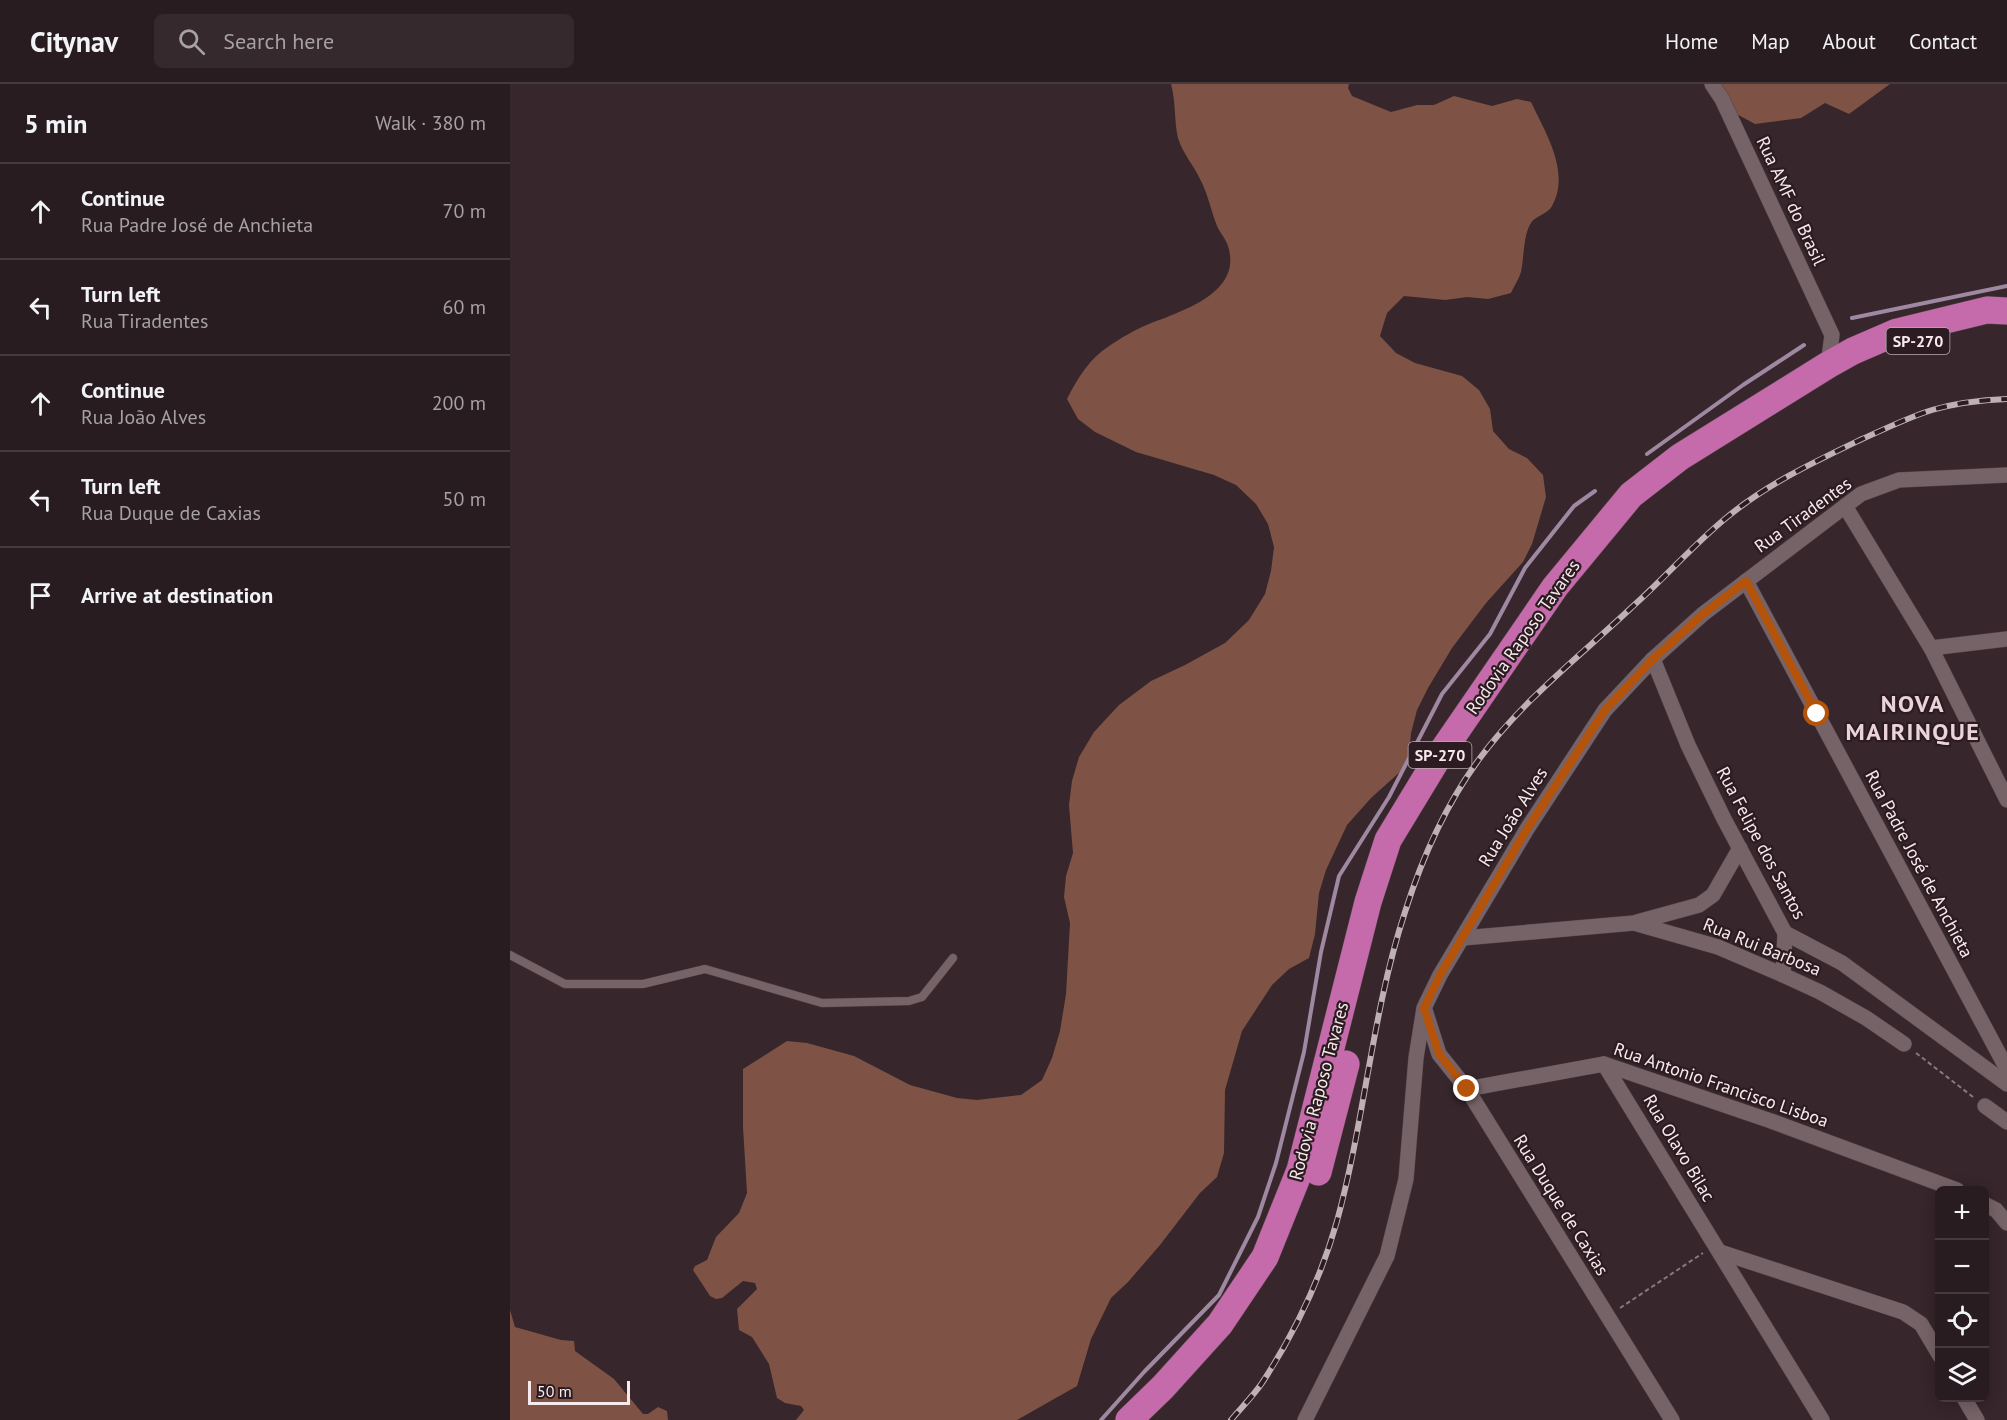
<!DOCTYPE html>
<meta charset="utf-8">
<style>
:root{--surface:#291c20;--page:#35292d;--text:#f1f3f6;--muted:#a5a1a5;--line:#453a3e}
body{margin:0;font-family:"PT Sans",sans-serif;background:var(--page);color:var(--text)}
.controls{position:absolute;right:18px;bottom:18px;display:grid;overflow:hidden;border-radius:9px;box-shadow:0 3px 15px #0003}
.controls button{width:54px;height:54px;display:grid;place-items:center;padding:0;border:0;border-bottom:2px solid var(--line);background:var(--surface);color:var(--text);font:30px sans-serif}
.scale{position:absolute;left:18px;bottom:15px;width:102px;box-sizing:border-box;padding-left:6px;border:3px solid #f6eaed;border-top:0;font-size:16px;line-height:21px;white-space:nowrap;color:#f6eaed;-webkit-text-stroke:4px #2c1c21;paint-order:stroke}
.stop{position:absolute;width:18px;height:18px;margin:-14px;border:4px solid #b45309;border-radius:50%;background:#fff}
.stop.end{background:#b45309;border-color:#fff;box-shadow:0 2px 6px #0008}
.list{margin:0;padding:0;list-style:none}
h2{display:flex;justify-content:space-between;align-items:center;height:78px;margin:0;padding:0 24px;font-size:26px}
h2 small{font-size:20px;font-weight:400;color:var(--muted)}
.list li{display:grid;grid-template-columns:39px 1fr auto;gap:18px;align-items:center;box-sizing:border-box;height:96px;padding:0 24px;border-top:2px solid var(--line)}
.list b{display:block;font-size:22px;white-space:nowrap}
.list p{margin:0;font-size:20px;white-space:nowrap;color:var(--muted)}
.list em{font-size:20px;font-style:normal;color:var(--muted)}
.icon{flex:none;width:33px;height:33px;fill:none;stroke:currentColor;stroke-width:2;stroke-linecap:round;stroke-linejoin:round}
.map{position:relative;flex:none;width:1497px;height:1336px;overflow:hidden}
header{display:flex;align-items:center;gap:36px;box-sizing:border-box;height:84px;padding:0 30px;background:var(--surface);border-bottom:2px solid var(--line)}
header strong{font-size:28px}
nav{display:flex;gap:33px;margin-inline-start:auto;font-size:21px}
.search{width:420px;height:54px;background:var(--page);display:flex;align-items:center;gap:15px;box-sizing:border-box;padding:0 21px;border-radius:9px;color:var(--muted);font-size:22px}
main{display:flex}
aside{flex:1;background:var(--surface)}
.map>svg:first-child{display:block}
</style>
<header>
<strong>Citynav</strong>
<div class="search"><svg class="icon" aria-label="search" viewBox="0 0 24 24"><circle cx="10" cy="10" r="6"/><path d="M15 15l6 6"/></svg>Search here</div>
<nav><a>Home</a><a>Map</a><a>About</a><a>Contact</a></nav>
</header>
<main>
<aside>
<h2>5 min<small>Walk · 380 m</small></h2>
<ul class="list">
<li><svg class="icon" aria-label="ahead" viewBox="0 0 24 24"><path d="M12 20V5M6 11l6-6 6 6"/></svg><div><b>Continue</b><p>Rua Padre José de Anchieta</p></div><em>70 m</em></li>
<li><svg class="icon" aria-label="left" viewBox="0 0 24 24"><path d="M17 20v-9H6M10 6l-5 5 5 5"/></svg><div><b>Turn left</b><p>Rua Tiradentes</p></div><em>60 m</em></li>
<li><svg class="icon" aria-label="ahead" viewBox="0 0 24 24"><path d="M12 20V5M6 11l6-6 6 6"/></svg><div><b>Continue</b><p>Rua João Alves</p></div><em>200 m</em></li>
<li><svg class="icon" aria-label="left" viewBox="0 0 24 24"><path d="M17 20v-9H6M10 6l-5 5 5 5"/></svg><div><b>Turn left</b><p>Rua Duque de Caxias</p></div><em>50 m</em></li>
<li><svg class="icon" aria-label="arrive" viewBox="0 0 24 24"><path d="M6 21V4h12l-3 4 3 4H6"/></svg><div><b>Arrive at destination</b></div></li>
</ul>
</aside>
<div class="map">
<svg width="1497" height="1336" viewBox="0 0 1497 1336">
<rect width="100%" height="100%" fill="#37262b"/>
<g fill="#7e5345">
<path d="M661 0H839L838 4 842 12 881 28 907 21H924L944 12 982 22 1007 15 1021 18C1035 48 1061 88 1042 122 1038 130 1025 132 1021 139 1013 151 1014 175 1011 188 1009 195 1004 202 1001 209L978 215 957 213 935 216 894 212 877 229 870 252 886 269 905 279 952 292 969 306 980 325 983 347 999 365 1017 374 1033 391 1036 413 1022 460 1013 478 976 519 942 564 918 604 907 626 901 649 899 670 890 688 861 714 837 741 816 786 809 809 805 850 799 874 779 885 762 901 732 947 715 1006 714 1069 707 1093 690 1109 650 1161 618 1198 601 1214 581 1255 567 1302 507 1336H286L294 1326 291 1322 275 1319 267 1314 259 1280 242 1253 229 1246 227 1225 247 1205 245 1199 233 1197 212 1214 206 1215 200 1212 183 1186 185 1182 197 1176 206 1153 229 1129 237 1109 233 1043V985L277 957 297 959 344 972 400 1001 447 1014 467 1016 511 1011 532 996 542 974 550 947 556 910 560 839 554 813 556 792 563 769 559 721 562 697 569 673 584 648 609 621 641 597 675 581 715 559 739 536 755 510 761 487 764 463 758 440 746 420 726 401 704 391 626 368 585 348 568 335 557 315C567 295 580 274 599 262 611 254 626 245 639 240 672 227 733 209 718 162 716 155 710 149 707 142 701 127 698 110 690 95 684 82 672 68 668 54 664 37 666 18 661 0Z"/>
<path d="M1203 0H1380L1339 30 1315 19 1291 34 1245 40 1223 28Z"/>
<path d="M0 1226 5 1243 51 1256 64 1257 65 1267 104 1295 133 1330H138L148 1323 157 1327 158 1336H0Z"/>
</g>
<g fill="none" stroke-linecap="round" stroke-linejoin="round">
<g stroke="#9f88a1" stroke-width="4">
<path d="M1342 234 1497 202"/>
<path d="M1137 370 1233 301 1294 261"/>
<path d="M591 1336 634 1288 709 1211 748 1133 766 1079 794 968 811 868 829 792 879 713 932 610 980 550 1015 484 1064 422 1085 407"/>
</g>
<g stroke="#524447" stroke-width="9">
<path id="lane" d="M0 871 55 900H133L195 885 312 919 399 917 412 913 443 874"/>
</g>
<g stroke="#524447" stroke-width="16">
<g id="street">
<path d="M1202 0 1212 15 1322 251 1318 281"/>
<path d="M1335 422 1421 564 1497 716"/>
<path d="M1236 497 1497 985"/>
<path d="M1421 564 1497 555"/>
<path d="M1143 575 1178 661 1214 735 1275 849 1332 879 1497 1000"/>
<path d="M1127 838 1189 821 1203 811 1230 764"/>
<path d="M953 854 1124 839 1208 863 1273 891 1310 908 1356 934 1394 960"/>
<path d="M1273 891 1275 849"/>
<path d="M915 926 929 970 957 1005 1162 1336"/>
<path d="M1094 980 1312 1336"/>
<path d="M957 1005 1094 980 1261 1037 1447 1106"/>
<path d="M1475 1022 1497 1038"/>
<path d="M1474 1120 1486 1126 1497 1139"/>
<path d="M1210 1168 1393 1228 1411 1240 1430 1272"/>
<path d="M1454 1314 1467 1336"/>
<path d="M795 1336 877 1172 896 1095 906 974 914 924 930 891 1017 745 1095 626 1143 575 1193 530 1351 410 1389 396 1497 391"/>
</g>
</g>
<g stroke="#524447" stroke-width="28">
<g id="highway">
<path d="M808 1088 836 980"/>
<path d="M619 1336 653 1303 710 1240 755 1173 790 1086 858 818 878 756 929 672 1045 503 1121 411 1170 373 1318 281 1343 267 1387 248 1477 226 1497 227"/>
</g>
</g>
<g stroke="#88797d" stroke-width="2" stroke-dasharray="4.5 3" stroke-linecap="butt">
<path d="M1406 969 1463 1013"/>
<path d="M1110 1224 1193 1169"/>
</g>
<use href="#lane" stroke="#766368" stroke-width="8"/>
<use href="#street" stroke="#766368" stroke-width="15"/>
<use href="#highway" stroke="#c56aaa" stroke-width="27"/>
<g stroke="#beb1b4" stroke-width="6">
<path id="rail" d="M721 1336C731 1324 743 1312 752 1299 784 1250 811 1194 827 1137 855 1035 862 928 895 828 912 774 936 720 970 674 1012 617 1070 572 1121 524 1154 495 1182 462 1216 434 1257 400 1304 378 1352 355 1375 345 1399 333 1422 326 1446 319 1472 316 1497 315"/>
</g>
<use href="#rail" stroke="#2c1c21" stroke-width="4" stroke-dasharray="11" stroke-linecap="butt"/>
</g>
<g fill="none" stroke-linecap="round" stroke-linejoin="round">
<path stroke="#b45309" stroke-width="8" d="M957 1005 929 970 914 924 930 891 1017 745 1095 626 1143 575 1193 530 1236 497 1307 630"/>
</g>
<g text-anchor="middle" stroke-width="4.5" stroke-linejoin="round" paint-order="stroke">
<g fill="#2c1c21" stroke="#b9acb0" stroke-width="1.5">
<rect x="1376.5" y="244" width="63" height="26" rx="4.5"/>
<rect x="898.5" y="658" width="63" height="26" rx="4.5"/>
</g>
<g font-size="16" font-weight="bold" fill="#f6eaed">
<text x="1408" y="263">SP-270</text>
<text x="930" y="677">SP-270</text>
</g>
<g font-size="18" fill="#f6eaed" stroke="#2c1c21">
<text transform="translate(1281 117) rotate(65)" y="6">Rua AMF do Brasil</text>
<text transform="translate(1293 431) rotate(-36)" y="6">Rua Tiradentes</text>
<text transform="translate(1013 553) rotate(-55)" y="6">Rodovia Raposo Tavares</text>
<text transform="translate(1003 733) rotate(-58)" y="6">Rua João Alves</text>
<text transform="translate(1251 759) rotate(62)" y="6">Rua Felipe dos Santos</text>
<text transform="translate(1409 780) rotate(62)" y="6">Rua Padre José de Anchieta</text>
<text transform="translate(1252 863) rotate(22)" y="6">Rua Rui Barbosa</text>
<text transform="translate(1211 1001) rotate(19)" y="6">Rua Antonio Francisco Lisboa</text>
<text transform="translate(809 1007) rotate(-75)" y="6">Rodovia Raposo Tavares</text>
<text transform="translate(1169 1064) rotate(59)" y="6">Rua Olavo Bilac</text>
<text transform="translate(1051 1121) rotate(58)" y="6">Rua Duque de Caxias</text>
</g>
<g font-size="24" font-weight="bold" letter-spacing="1.5" fill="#ead3d9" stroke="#2c1c21">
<text x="1403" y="628">NOVA<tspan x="1403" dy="28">MAIRINQUE</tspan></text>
</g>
</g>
</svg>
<div class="controls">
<button>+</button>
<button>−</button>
<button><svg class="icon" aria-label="locate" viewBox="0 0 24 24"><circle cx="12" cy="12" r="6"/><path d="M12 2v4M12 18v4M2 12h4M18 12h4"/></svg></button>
<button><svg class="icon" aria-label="layers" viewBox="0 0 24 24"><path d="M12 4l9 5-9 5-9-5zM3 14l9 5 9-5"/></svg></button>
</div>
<div class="scale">50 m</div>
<div class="stop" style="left:1307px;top:630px"></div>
<div class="stop end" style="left:957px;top:1005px"></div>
</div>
</main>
